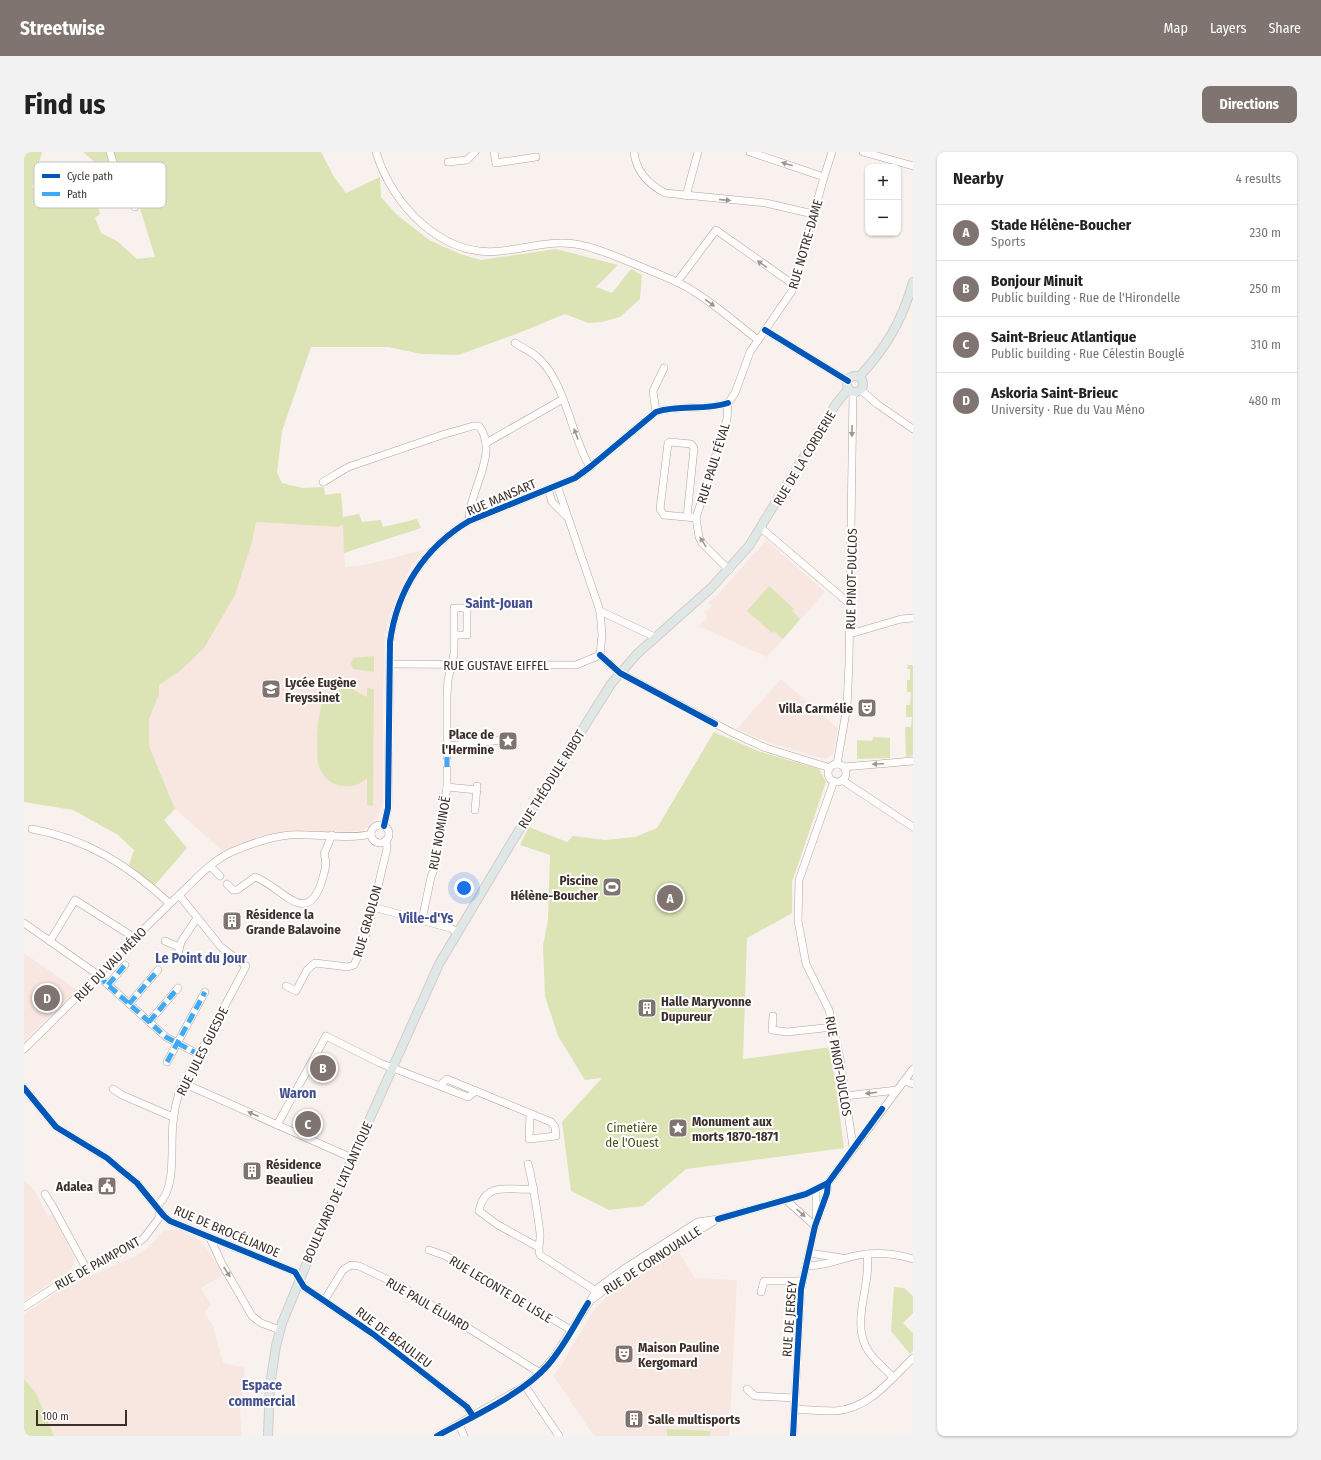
<!DOCTYPE html>
<meta charset="utf-8">
<style>
:root{--surface:#fff;--page:#f2f2f2;--text:#222;--muted:#767676;--line:#e0e0e0;--accent:#7f746f}
body{margin:0;font-family:"Fira Sans Condensed",sans-serif;background:var(--page);color:var(--text)}
.controls{position:absolute;right:12px;top:12px;display:grid;overflow:hidden;border-radius:8px;box-shadow:0 1px 3px #0004}
.controls button{width:36px;height:36px;display:grid;place-items:center;padding:0;border:0;border-bottom:1px solid var(--line);background:var(--surface);color:var(--text);font:20px sans-serif}
.scale{position:absolute;left:12px;bottom:10px;width:91px;box-sizing:border-box;padding-left:4px;border:2px solid #3d302b;border-top:0;font-size:11px;line-height:14px;white-space:nowrap;color:#3d302b;-webkit-text-stroke:3px #fff;paint-order:stroke}
.you{position:absolute;left:440px;top:736px;width:14px;height:14px;margin:-10px;border:3px solid #fff;border-radius:50%;background:#1a73e8;box-shadow:0 0 0 6px #1a73e833}
.badge{display:grid;place-items:center;width:26px;height:26px;border-radius:50%;background:var(--accent);color:#fff;font-size:13px;font-weight:700}
.pin{position:absolute;translate:-50% -50%;border:2px solid #fff;box-shadow:0 1px 4px #0006}
.list{margin:0;padding:0;list-style:none}
h2{display:flex;justify-content:space-between;align-items:center;height:52px;margin:0;padding:0 16px;font-size:17px}
h2 small{font-size:13px;font-weight:400;color:var(--muted)}
.list li{display:grid;grid-template-columns:26px 1fr auto;gap:12px;align-items:center;box-sizing:border-box;height:56px;padding:0 16px;border-top:1px solid var(--line)}
.list b{display:block;font-size:15px;white-space:nowrap}
.list p{margin:0;font-size:13px;white-space:nowrap;color:var(--muted)}
.list em{font-size:13px;font-style:normal;color:var(--muted)}
.map{position:relative;flex:none;width:889px;height:1284px;overflow:hidden;border-radius:8px}
header{display:flex;align-items:center;gap:24px;box-sizing:border-box;height:56px;padding:0 20px;background:var(--accent);color:#fff}
header strong{font-size:19px}
nav{display:flex;gap:22px;margin-inline-start:auto;font-size:14px}
.intro{display:flex;align-items:center;justify-content:space-between;box-sizing:border-box;height:96px;padding:0 24px}
h1{margin:0;font-size:28px}
.button{padding:10px 18px;border-radius:8px;background:var(--accent);color:#fff;font-size:14px;font-weight:700}
main{display:flex;gap:24px;padding:0 24px}
aside{flex:1;background:var(--surface);border-radius:8px;box-shadow:0 1px 3px #0004}
.map>svg:first-child{display:block}
</style>
<header>
<strong>Streetwise</strong>
<nav><a>Map</a><a>Layers</a><a>Share</a></nav>
</header>
<div class="intro"><h1>Find us</h1><a class="button">Directions</a></div>
<main>
<div class="map">
<svg width="889" height="1284" viewBox="0 0 889 1284">
<rect width="100%" height="100%" fill="#f9f1ee"/>
<g fill="#f8e6e0">
<path d="M232 370 315 375 316 373H319L321 415 346 412 402 397 387 415 378 433 366 462 361 481 359 540V651L354 665 344 675 336 679 248 682 226 687 199 699 151 657 125 594V567L134 542 135 533Z"/>
<path d="M742 388 801 440 743 505 675 474 684 465 680 460 688 454 684 450 692 445Z"/>
<path d="M757 527 814 577 809 602 801 607 744 590 713 577Z"/>
<path d="M0 801 53 838 0 889Z"/>
<path d="M0 1028 11 1039 24 1064 28 1063 51 1106 47 1118 0 1148Z"/>
<path d="M153 1076 176 1088 200 1122 177 1136 187 1153 180 1160 189 1174 199 1211 221 1216 216 1263 218 1284H30L12 1241 0 1227V1162L43 1134 112 1104 127 1093 140 1078H151Z"/>
<path d="M656 1096 655 1101 671 1126 713 1128 705 1284H570L529 1223 535 1217 569 1159 586 1142Z"/>
</g>
<g fill="#dce3b5">
<path d="M0 0H18L8 36 34 29 56 47 72 45 76 62 71 66 77 81 93 89 113 107 131 105 114 50 95 55 80 18 59 0H297L310 25 322 41 356 25 357 45 372 62 405 88 436 102 457 108 532 97 594 113 572 135 588 141 607 117 618 123 616 147 596 165 578 170 564 171 541 162 492 182 434 203 398 202 364 195H287L258 279 253 320 258 331 278 336 300 335 301 343 317 341 319 365 335 362 338 370 357 368 359 375 393 367 397 376 320 401 319 373H316L315 375 232 370 228 390 211 443 180 496 157 518 135 533V542L125 567V594L151 657 140 668 163 696 130 734 105 713 110 698 94 683 49 658 0 650Z"/>
<path d="M745 434 770 457 768 459 776 467 759 487 750 479 748 481 723 459Z"/>
<path d="M350 504V520L329 517 327 512 329 506Z"/>
<path d="M884 513H889V604L882 605 881 575H887L888 565H882V553H886L887 540H883V528H886V517H883Z"/>
<path d="M326 536 343 545V536L350 537 349 654 343 653V626C336 632 330 635 321 634 309 634 299 626 295 615 291 602 293 553 303 543 309 538 318 537 326 536Z"/>
<path d="M690 580 734 599 795 617 802 630 768 730V761L723 786 719 907 807 895 820 996 662 1017 619 1054 585 1058 547 1039 538 970 578 926 561 928 534 884 521 844 519 794 524 768 526 703 496 693 505 675 543 690 549 684 581 688 611 685 633 676Z"/>
<path d="M849 585 866 586V606L833 607V588L848 589Z"/>
<path d="M870 1135 880 1136 889 1144V1161L879 1171 889 1181V1199L886 1202 867 1179Z"/>
<path d="M0 1227 12 1241 30 1284H0Z"/>
<path d="M643 1277 686 1279V1284H643Z"/>
</g>
<g fill="none" stroke-linecap="round" stroke-linejoin="round">
<g stroke="#aea5a2" stroke-width="8">
<g id="minor">
<path d="M86 0 98 41 111 55"/>
<path d="M352 0C368 53 418 106 477 99 506 96 532 86 561 94 581 99 600 108 620 116 636 123 654 129 669 139 692 153 713 172 734 188"/>
<path d="M470 0 472 11 512 5"/>
<path d="M610 0C612 20 624 32 641 41L742 51 789 62"/>
<path d="M726 0 800 25"/>
<path d="M839 0 889 14"/>
<path d="M424 10 443 8 451 0"/>
<path d="M662 44 674 0"/>
<path d="M653 130 692 78 770 133"/>
<path d="M741 178 824 229"/>
<path d="M491 191C497 195 506 199 512 204 541 227 547 284 566 315"/>
<path d="M837 238 853 252 889 277"/>
<path d="M632 260 629 239 640 216"/>
<path d="M462 291 539 247"/>
<path d="M299 330C309 325 317 318 327 314L421 282 449 274H455C476 301 444 340 445 369"/>
<path d="M533 333 576 459 578 483 576 503"/>
<path d="M524 337 528 350 541 363"/>
<path d="M663 365 670 296 667 292 646 290 644 291 636 357 640 363 672 366"/>
<path d="M737 376 827 453"/>
<path d="M705 418 678 391 675 385 672 366 703 267 704 251 711 241 726 200 768 139 800 25 808 0"/>
<path d="M576 459 631 485"/>
<path d="M826 482 877 467 889 466"/>
<path d="M576 503 596 521 707 580 742 596 806 616"/>
<path d="M366 512 552 513 576 503"/>
<path d="M423 594 479 588"/>
<path d="M423 605V544L424 528 430 502V456H443V483H430"/>
<path d="M813 612 823 554 825 511 829 240"/>
<circle cx="813" cy="621" r="9"/>
<path d="M820 615 889 609"/>
<path d="M818 628 889 675"/>
<path d="M810 629 775 728 774 769 782 812 805 858 809 875 816 906 829 995"/>
<path d="M423 635 453 638"/>
<path d="M451 658 453 634"/>
<circle cx="356" cy="682" r="9"/>
<path d="M360 674 364 656 366 490C373 438 400 396 445 369L551 326 566 315 632 260C655 252 681 259 704 251"/>
<path d="M8 677C63 687 104 713 145 751"/>
<path d="M186 714 196 724"/>
<path d="M203 732 209 738H213L231 725C256 733 281 776 297 732 300 721 304 712 300 702L308 683"/>
<path d="M349 755 426 776 433 780"/>
<path d="M398 768 407 725 412 712 423 635V617"/>
<path d="M0 771 70 820 142 885 174 902"/>
<path d="M26 789 51 748 111 786"/>
<path d="M141 789 155 795"/>
<path d="M154 802 157 790 173 766"/>
<path d="M84 833 101 813"/>
<path d="M262 834 272 839 283 818 291 811 324 815 330 813C347 777 353 735 363 697L362 688"/>
<path d="M105 852 134 818"/>
<path d="M749 864 748 878 763 880 809 875"/>
<path d="M125 870 154 836"/>
<path d="M0 897C53 846 102 793 155 743 173 726 189 707 212 698 229 691 247 685 265 683 287 681 327 688 347 682"/>
<path d="M143 910 181 840"/>
<path d="M880 929 889 932"/>
<path d="M159 931 328 1006"/>
<path d="M416 933 423 927 452 939"/>
<path d="M0 936 32 975 83 1006 97 1018 113 1031 140 1064 146 1069 271 1120 280 1135 349 1182 443 1255 449 1264"/>
<path d="M89 937 98 943 149 965"/>
<path d="M821 944 873 938"/>
<path d="M253 973 302 884 356 911 444 945 452 939 527 970 531 975 532 984 505 987 506 962"/>
<path d="M504 1012C510 1035 513 1058 516 1081 517 1089 513 1096 516 1103L572 1139"/>
<path d="M510 1037C487 1039 461 1028 455 1059L474 1073 514 1095"/>
<path d="M21 1042 29 1055 62 1116"/>
<path d="M762 1048 791 1074"/>
<path d="M792 1064V1038"/>
<path d="M186 1086 198 1112 228 1164 237 1171 256 1178"/>
<path d="M405 1098 422 1104 547 1178"/>
<path d="M785 1101 818 1106"/>
<path d="M843 1102C848 1134 825 1171 845 1200 852 1210 861 1217 869 1225"/>
<path d="M782 1113C795 1115 807 1110 819 1107 841 1100 866 1100 889 1107"/>
<path d="M737 1140 740 1129H779"/>
<path d="M570 1146C607 1116 649 1093 689 1070"/>
<path d="M300 1149 319 1118 327 1113 335 1114 377 1134 516 1221"/>
<path d="M0 1155 49 1123 109 1094 120 1086 135 1066V1052C153 1034 146 995 149 971 150 960 152 950 155 940L222 814 197 795 155 743"/>
<path d="M501 1234 535 1284"/>
<path d="M723 1237 731 1244 771 1246"/>
<path d="M771 1257C784 1258 798 1259 811 1259 845 1257 866 1228 889 1206"/>
<path d="M435 1272 440 1284"/>
<path d="M413 1284 501 1234 516 1221 530 1205 575 1135 600 1117 674 1070 694 1067 782 1042 804 1031 889 917"/>
<path d="M769 1284 777 1137 791 1074 803 1041 804 1031"/>
</g>
</g>
<g stroke="#d2cdca" stroke-width="10">
<g id="major">
<circle cx="831" cy="232" r="8"/>
<path d="M835 225C862 196 878 169 889 130"/>
<path d="M244 1284 246 1233 252 1194 258 1171 301 1067 415 812 489 688 587 532 613 502 687 436 725 394 812 252 824 237"/>
</g>
</g>
<use href="#minor" stroke="#fefdfc" stroke-width="7"/>
<use href="#major" stroke="#dfe8e7" stroke-width="8"/>
<g stroke="#3fa9f5" stroke-width="5" stroke-dasharray="10 5" stroke-linecap="butt">
<path d="M423 605V617"/>
<path d="M74 824 142 885 174 902"/>
<path d="M84 833 101 813"/>
<path d="M105 852 134 818"/>
<path d="M125 870 154 836"/>
<path d="M143 910 181 840"/>
</g>
<g stroke="#fff" stroke-width="8">
<g id="cycleway">
<path d="M741 178 824 229"/>
<path d="M576 503 596 521 691 572"/>
<path d="M360 674 364 656 366 490C373 438 400 396 445 369L551 326 566 315 632 260C655 252 681 259 704 251"/>
<path d="M0 936 32 975 83 1006 97 1018 113 1031 140 1064 146 1069 271 1120 280 1135 349 1182 443 1255 449 1264"/>
<path d="M694 1067 782 1042 804 1031 858 957"/>
<path d="M413 1284C447 1265 498 1243 524 1213 540 1195 551 1172 564 1151"/>
<path d="M769 1284 777 1137 791 1074 803 1041 804 1031"/>
</g>
</g>
<use href="#cycleway" stroke="#0057b8" stroke-width="6"/>
</g>
<defs><path id="oneway-solid" d="M-6-.8H1V-3.2L6.5 0L1 3.2V.8H-6Z"/></defs>
<g fill="#9e9694">
<use href="#oneway-solid" transform="translate(763 12) rotate(-162)"/>
<use href="#oneway-solid" transform="translate(701 48) rotate(5)"/>
<use href="#oneway-solid" transform="translate(738 112) rotate(-144)"/>
<use href="#oneway-solid" transform="translate(686 151) rotate(36)"/>
<use href="#oneway-solid" transform="translate(828 279) rotate(91)"/>
<use href="#oneway-solid" transform="translate(552 282) rotate(-110)"/>
<use href="#oneway-solid" transform="translate(679 390) rotate(-122)"/>
<use href="#oneway-solid" transform="translate(854 612) rotate(177)"/>
<use href="#oneway-solid" transform="translate(847 941) rotate(173)"/>
<use href="#oneway-solid" transform="translate(229 962) rotate(-156)"/>
<use href="#oneway-solid" transform="translate(777 1061) rotate(42)"/>
<use href="#oneway-solid" transform="translate(203 1120) rotate(57)"/>
</g>
<defs>
<g id="school-square" transform="scale(1)"><rect x="-9" y="-9" width="18" height="18" rx="4" fill="#7f746f" stroke="#fff"/><path d="M0-5L7-2L0 1L-7-2ZM-4 1L0 2.5L4 1V4Q0 6-4 4Z" fill="#fff"/></g>
<g id="theatre-square" transform="scale(1)"><rect x="-9" y="-9" width="18" height="18" rx="4" fill="#7f746f" stroke="#fff"/><path d="M-5-5.5Q0-4 5-5.5V0Q5 5 0 6Q-5 5-5 0ZM-3.3-2.5H-1v1.5H-3.3ZM1-2.5H3.3v1.5H1ZM-2.8 1Q0 5.5 2.8 1Z" fill="#fff"/></g>
<g id="sight-square" transform="scale(1)"><rect x="-9" y="-9" width="18" height="18" rx="4" fill="#7f746f" stroke="#fff"/><path d="M0-6L1.8-2.2L6-1.7L2.9 1.2L3.7 5.4L0 3.3L-3.7 5.4L-2.9 1.2L-6-1.7L-1.8-2.2Z" fill="#fff"/></g>
<g id="stadium-square" transform="scale(1)"><rect x="-9" y="-9" width="18" height="18" rx="4" fill="#7f746f" stroke="#fff"/><path d="M0-5a6.5 5 0 1 0 0 10a6.5 5 0 1 0 0-10ZM-3.5-1.8h7v3.6h-7Z" fill="#fff"/></g>
<g id="building-square" transform="scale(1)"><rect x="-9" y="-9" width="18" height="18" rx="4" fill="#7f746f" stroke="#fff"/><path d="M-4-6H4V6H1V3H-1V6H-4ZM-2.5-4.3h1.7v1.8h-1.7ZM.8-4.3h1.7v1.8H.8ZM-2.5-1h1.7V.8h-1.7ZM.8-1h1.7V.8H.8Z" fill="#fff"/></g>
<g id="civic-square" transform="scale(1)"><rect x="-9" y="-9" width="18" height="18" rx="4" fill="#7f746f" stroke="#fff"/><path d="M-.6-6.5H3V-4.5H.6V-3L4-1V1h2V6H-6V1h2V-1L-.6-3ZM-1.2 2.5V6h2.4V2.5Z" fill="#fff"/></g>
</defs>
<g fill-rule="evenodd">
<use href="#school-square" x="247" y="537"/>
<use href="#theatre-square" x="843" y="556"/>
<use href="#sight-square" x="484" y="589"/>
<use href="#stadium-square" x="588" y="735"/>
<use href="#building-square" x="208" y="769"/>
<use href="#building-square" x="623" y="856"/>
<use href="#sight-square" x="654" y="976"/>
<use href="#building-square" x="228" y="1019"/>
<use href="#civic-square" x="83" y="1034"/>
<use href="#theatre-square" x="600" y="1202"/>
<use href="#building-square" x="610" y="1267"/>
</g>
<g text-anchor="middle" stroke-width="4" stroke-linejoin="round" paint-order="stroke">
<g font-size="13" fill="#3d302b" stroke="#fff">
<text transform="translate(781 92) rotate(-74)" y="5">RUE NOTRE-DAME</text>
<text transform="translate(780 306) rotate(-59)" y="5">RUE DE LA CORDERIE</text>
<text transform="translate(689 311) rotate(-73)" y="5">RUE PAUL FÉVAL</text>
<text transform="translate(477 345) rotate(-23)" y="5">RUE MANSART</text>
<text transform="translate(827 427) rotate(-89)" y="5">RUE PINOT-DUCLOS</text>
<text x="472" y="518">RUE GUSTAVE EIFFEL</text>
<text transform="translate(527 627) rotate(-58)" y="5">RUE THÉODULE RIBOT</text>
<text transform="translate(415 681) rotate(-80)" y="5">RUE NOMINOË</text>
<text transform="translate(343 769) rotate(-74)" y="5">RUE GRADLON</text>
<text transform="translate(86 812) rotate(-46)" y="5">RUE DU VAU MÉNO</text>
<text transform="translate(178 899) rotate(-63)" y="5">RUE JULES GUESDE</text>
<text transform="translate(815 914) rotate(80)" y="5">RUE PINOT-DUCLOS</text>
<text transform="translate(313 1040) rotate(-66)" y="5">BOULEVARD DE L'ATLANTIQUE</text>
<text transform="translate(203 1079) rotate(23)" y="5">RUE DE BROCÉLIANDE</text>
<text transform="translate(628 1108) rotate(-33)" y="5">RUE DE CORNOUAILLE</text>
<text transform="translate(73 1111) rotate(-29)" y="5">RUE DE PAIMPONT</text>
<text transform="translate(477 1137) rotate(31)" y="5">RUE LECONTE DE LISLE</text>
<text transform="translate(404 1152) rotate(30)" y="5">RUE PAUL ÉLUARD</text>
<text transform="translate(765 1167) rotate(-86)" y="5">RUE DE JERSEY</text>
<text transform="translate(370 1185) rotate(37)" y="5">RUE DE BEAULIEU</text>
</g>
<g font-size="13" font-weight="bold" fill="#3d302b" stroke="#fff" text-anchor="start">
<text x="261" y="535">Lycée Eugène<tspan x="261" dy="15">Freyssinet</tspan></text>
<text x="829" y="561" text-anchor="end">Villa Carmélie</text>
<text x="470" y="587" text-anchor="end">Place de<tspan x="470" dy="15">l'Hermine</tspan></text>
<text x="574" y="733" text-anchor="end">Piscine<tspan x="574" dy="15">Hélène-Boucher</tspan></text>
<text x="222" y="767">Résidence la<tspan x="222" dy="15">Grande Balavoine</tspan></text>
<text x="637" y="854">Halle Maryvonne<tspan x="637" dy="15">Dupureur</tspan></text>
<text x="668" y="974">Monument aux<tspan x="668" dy="15">morts 1870-1871</tspan></text>
<text x="242" y="1017">Résidence<tspan x="242" dy="15">Beaulieu</tspan></text>
<text x="69" y="1039" text-anchor="end">Adalea</text>
<text x="614" y="1200">Maison Pauline<tspan x="614" dy="15">Kergomard</tspan></text>
<text x="624" y="1272">Salle multisports</text>
</g>
<g font-size="13" fill="#475415" stroke="#fff">
<text x="608" y="980">Cimetière<tspan x="608" dy="15">de l'Ouest</tspan></text>
</g>
<g font-size="14" font-weight="bold" fill="#46528f" stroke="#fff">
<text x="475" y="456">Saint-Jouan</text>
<text x="402" y="771">Ville-d'Ys</text>
<text x="177" y="811">Le Point du Jour</text>
<text x="274" y="946">Waron</text>
<text x="238" y="1238">Espace<tspan x="238" dy="16">commercial</tspan></text>
</g>
</g>
<rect x="10" y="10" width="132" height="46" rx="6" fill="#fff" stroke="#c5c1bf" stroke-width="1"/>
<rect x="18" y="22" width="18" height="4" fill="#0057b8"/>
<rect x="18" y="40" width="18" height="4" fill="#3fa9f5"/>
<g font-size="11" fill="#3d302b">
<text x="43" y="28">Cycle path</text>
<text x="43" y="46">Path</text>
</g>
</svg>
<div class="controls">
<button>+</button>
<button>−</button>
</div>
<div class="scale">100 m</div>
<div class="you"></div>
<div class="pin badge" style="left:646px;top:746px">A</div>
<div class="pin badge" style="left:299px;top:916px">B</div>
<div class="pin badge" style="left:284px;top:972px">C</div>
<div class="pin badge" style="left:23px;top:846px">D</div>
</div>
<aside>
<h2>Nearby<small>4 results</small></h2>
<ul class="list">
<li><span class="badge">A</span><div><b>Stade Hélène-Boucher</b><p>Sports</p></div><em>230 m</em></li>
<li><span class="badge">B</span><div><b>Bonjour Minuit</b><p>Public building · Rue de l'Hirondelle</p></div><em>250 m</em></li>
<li><span class="badge">C</span><div><b>Saint-Brieuc Atlantique</b><p>Public building · Rue Célestin Bouglé</p></div><em>310 m</em></li>
<li><span class="badge">D</span><div><b>Askoria Saint-Brieuc</b><p>University · Rue du Vau Méno</p></div><em>480 m</em></li>
</ul>
</aside>
</main>
